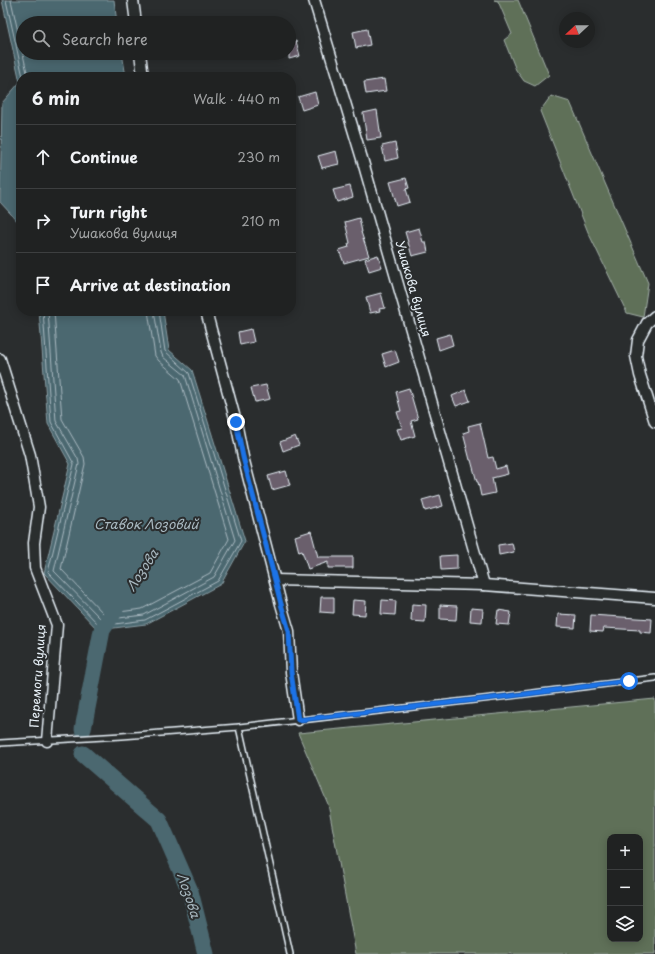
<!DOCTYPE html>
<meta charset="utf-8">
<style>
:root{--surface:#202222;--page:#2d2f2f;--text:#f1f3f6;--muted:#a2a4a5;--line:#3d3f40}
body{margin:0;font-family:"Playpen Sans",sans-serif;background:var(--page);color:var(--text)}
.controls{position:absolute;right:12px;bottom:12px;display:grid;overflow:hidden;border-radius:8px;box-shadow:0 2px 10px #0003}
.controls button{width:36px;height:36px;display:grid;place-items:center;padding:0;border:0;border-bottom:1px solid var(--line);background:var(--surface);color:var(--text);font:20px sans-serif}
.compass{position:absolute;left:559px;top:12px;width:36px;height:36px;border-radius:50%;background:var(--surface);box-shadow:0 2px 10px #0003;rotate:248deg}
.stop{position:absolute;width:12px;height:12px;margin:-9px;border:3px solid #1a73e8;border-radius:50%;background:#fff}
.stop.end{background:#1a73e8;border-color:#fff;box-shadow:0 1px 4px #0008}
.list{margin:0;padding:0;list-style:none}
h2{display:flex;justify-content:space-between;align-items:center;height:52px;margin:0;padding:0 16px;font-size:17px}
h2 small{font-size:13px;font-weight:400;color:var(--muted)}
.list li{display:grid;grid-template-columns:26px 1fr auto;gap:12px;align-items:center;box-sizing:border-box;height:64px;padding:0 16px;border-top:1px solid var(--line)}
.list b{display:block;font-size:15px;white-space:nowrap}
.list p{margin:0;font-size:13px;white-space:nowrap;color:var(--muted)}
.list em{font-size:13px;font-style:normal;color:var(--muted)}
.icon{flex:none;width:22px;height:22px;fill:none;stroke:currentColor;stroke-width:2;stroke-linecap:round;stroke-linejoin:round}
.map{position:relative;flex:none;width:655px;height:954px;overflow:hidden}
.search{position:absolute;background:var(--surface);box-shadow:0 2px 10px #0003;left:16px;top:16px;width:280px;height:44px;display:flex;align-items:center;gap:10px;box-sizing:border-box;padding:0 14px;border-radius:22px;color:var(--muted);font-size:15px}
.panel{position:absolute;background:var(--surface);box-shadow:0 2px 10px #0003;left:16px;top:72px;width:280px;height:244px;border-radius:16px}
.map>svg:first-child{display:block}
</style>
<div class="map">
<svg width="655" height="954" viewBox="0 0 655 954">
<rect width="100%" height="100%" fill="#2a2d2e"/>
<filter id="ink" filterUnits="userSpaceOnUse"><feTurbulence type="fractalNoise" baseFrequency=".025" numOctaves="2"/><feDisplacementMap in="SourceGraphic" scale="8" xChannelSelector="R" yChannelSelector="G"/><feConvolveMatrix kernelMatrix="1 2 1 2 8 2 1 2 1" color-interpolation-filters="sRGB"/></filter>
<g filter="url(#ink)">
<g fill="#5e6f58" stroke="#a3b0a8" fill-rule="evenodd">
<path d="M494 0H518L549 75 535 86 524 81 516 70 504 40 512 34 498 1Z"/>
<path d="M551 96 570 102 648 283 643 317 627 313 588 232 540 111Z"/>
<path d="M655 699V954H356L328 804 298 733ZM610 837H640V939H610Z"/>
</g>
<g fill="#4c6870" stroke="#8a9fa6">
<path d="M2 0H114L117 23H23V53H122L126 77H21V225L0 202 2 103 20 82Z"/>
<path d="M39 311H163L169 350 192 370 245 541 221 584 146 624 98 630 44 573 70 464 48 424Z"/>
</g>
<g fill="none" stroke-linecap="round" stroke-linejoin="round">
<g stroke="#aabac2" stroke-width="1">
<path d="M6 0 23 77"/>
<path d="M11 0 28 77"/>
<path d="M43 311 51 422 74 464 48 572 100 626 145 620 218 581 241 541 189 373 165 351 159 311"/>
<path d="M48 311 56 421 78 459 79 464 54 571 102 620 144 615 214 577 235 540 185 375 163 357 161 352 154 311"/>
<path d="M54 311 62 419 84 457 85 464 61 569 104 614 142 609 210 573 229 539 180 379 159 361 155 356 148 311"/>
</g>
<g stroke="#4c6870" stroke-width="17">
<path d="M83 729 102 630 115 610"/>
<path d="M83 754 159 820 190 891 206 954"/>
</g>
</g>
<g fill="#6a5e6c" stroke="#e8f1f8">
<path d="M367 29 370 45 356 48 353 32Z"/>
<path d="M296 41 300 56 289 59V43Z"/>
<path d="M384 79 386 91 366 94 364 82Z"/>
<path d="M315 92 318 105 302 110 298 97Z"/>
<path d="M377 110 381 138 367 140 363 113Z"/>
<path d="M395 143 398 158 385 161 382 146Z"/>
<path d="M336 151 339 164 322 168 318 156Z"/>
<path d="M406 178 409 188 406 189 410 202 397 206 390 182Z"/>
<path d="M350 186 353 197 337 202 333 190Z"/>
<path d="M359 218 362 232H361L369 256 344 263 339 250 349 247 348 244 350 243 345 222Z"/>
<path d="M419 228 423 242H426L428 252 412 256 405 232Z"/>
<path d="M378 255 382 267 369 271 365 259Z"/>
<path d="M381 293 385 308 379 309 380 311 370 313 366 297Z"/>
<path d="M251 329 254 342 240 345 238 332Z"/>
<path d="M450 334 453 345 439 350 436 338Z"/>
<path d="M395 350 399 362 386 367 382 354Z"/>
<path d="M266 385 270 399 255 402 251 388Z"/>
<path d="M409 388 418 419 411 421 415 436 401 440 397 429 402 428 397 412 401 411 396 392Z"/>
<path d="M466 390 470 401 456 406 452 396Z"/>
<path d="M480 423 488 458 493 457 496 469 506 466 508 474 492 478 495 493 481 496 478 482H477L471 460H470L463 433 469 431 468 426Z"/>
<path d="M295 436 299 445 283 451 280 442Z"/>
<path d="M286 471 290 485 272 490 268 476Z"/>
<path d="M440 495 443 506 425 511 422 500Z"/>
<path d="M311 531 318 557H353V568H328V562L308 569 302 551 299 552 295 536Z"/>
<path d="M512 543 514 552 499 555 498 545Z"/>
<path d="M457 555V569L441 570 440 556Z"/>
<path d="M321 597H334V613L320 612Z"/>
<path d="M353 600 366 601 365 615 352 614Z"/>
<path d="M382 600 396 601 395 615 381 614Z"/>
<path d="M412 604 426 605 425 622 411 621Z"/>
<path d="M440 605 457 606 456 620 440 619Z"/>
<path d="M471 608 483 609 482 622 470 621Z"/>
<path d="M498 610 511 612 509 625 496 624Z"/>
<path d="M558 614 576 615 575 628 557 627Z"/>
<path d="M591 615 652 619 651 633 640 632V630L604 628 603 632 590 631Z"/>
</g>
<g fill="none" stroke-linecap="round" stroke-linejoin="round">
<g stroke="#e8f1f8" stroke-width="8">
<g id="lane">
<path d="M239 727 290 954"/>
<path d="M0 743 122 736 239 727 509 696 655 678"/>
</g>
</g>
<g stroke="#e8f1f8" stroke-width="13">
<g id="street">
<path d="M133 0 136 23"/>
<path d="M314 0 363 162 484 585"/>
<path d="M140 53 143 77"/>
<path d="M206 311 236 422 243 457 281 604 289 631 291 672 298 720"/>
<path d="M655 316 647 323 638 340 636 356 640 375 655 422"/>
<path d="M0 359 30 455 39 507 34 543 35 568 57 625 47 741"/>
<path d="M275 580 484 585 655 598"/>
</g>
</g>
<use href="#lane" stroke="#2a2d2e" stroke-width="5"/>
<use href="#street" stroke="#2a2d2e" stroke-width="10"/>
</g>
</g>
<g fill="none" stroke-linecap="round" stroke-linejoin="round" filter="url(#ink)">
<path stroke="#1a73e8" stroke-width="5" d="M236 422 243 457 275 580 281 604 289 631 291 672 298 720 510 696 629 681"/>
</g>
<g text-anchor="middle" stroke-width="4" stroke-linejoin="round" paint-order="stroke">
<g font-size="12" fill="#e8f1f8" stroke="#2a2d2e">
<text transform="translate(413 289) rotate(74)" y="4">Ушакова вулиця</text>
<text transform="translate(38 676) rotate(-86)" y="4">Перемоги вулиця</text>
</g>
<g font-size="13" font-style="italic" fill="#aabac2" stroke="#2a2d2e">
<text x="146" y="529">Ставок Лозовий</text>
<text transform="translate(142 570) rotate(-57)" y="5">Лозова</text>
<text transform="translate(189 895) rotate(72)" y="5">Лозова</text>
</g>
</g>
</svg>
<div class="controls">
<button>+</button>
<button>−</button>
<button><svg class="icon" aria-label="layers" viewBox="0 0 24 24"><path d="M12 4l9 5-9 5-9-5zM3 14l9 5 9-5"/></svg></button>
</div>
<svg class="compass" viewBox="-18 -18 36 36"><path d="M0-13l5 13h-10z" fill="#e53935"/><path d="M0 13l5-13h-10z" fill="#a2a4a5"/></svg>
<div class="stop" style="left:629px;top:681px"></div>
<div class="stop end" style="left:236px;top:422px"></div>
<div class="search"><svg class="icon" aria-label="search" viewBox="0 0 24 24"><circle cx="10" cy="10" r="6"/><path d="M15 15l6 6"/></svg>Search here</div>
<section class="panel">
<h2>6 min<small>Walk · 440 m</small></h2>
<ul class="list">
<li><svg class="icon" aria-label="ahead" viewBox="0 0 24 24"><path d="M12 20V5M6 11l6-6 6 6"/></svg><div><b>Continue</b></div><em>230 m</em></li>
<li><svg class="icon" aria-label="right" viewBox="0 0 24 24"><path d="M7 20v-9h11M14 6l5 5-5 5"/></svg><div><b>Turn right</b><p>Ушакова вулиця</p></div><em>210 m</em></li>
<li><svg class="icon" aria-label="arrive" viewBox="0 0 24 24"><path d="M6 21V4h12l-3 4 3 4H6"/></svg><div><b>Arrive at destination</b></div></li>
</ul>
</section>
</div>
